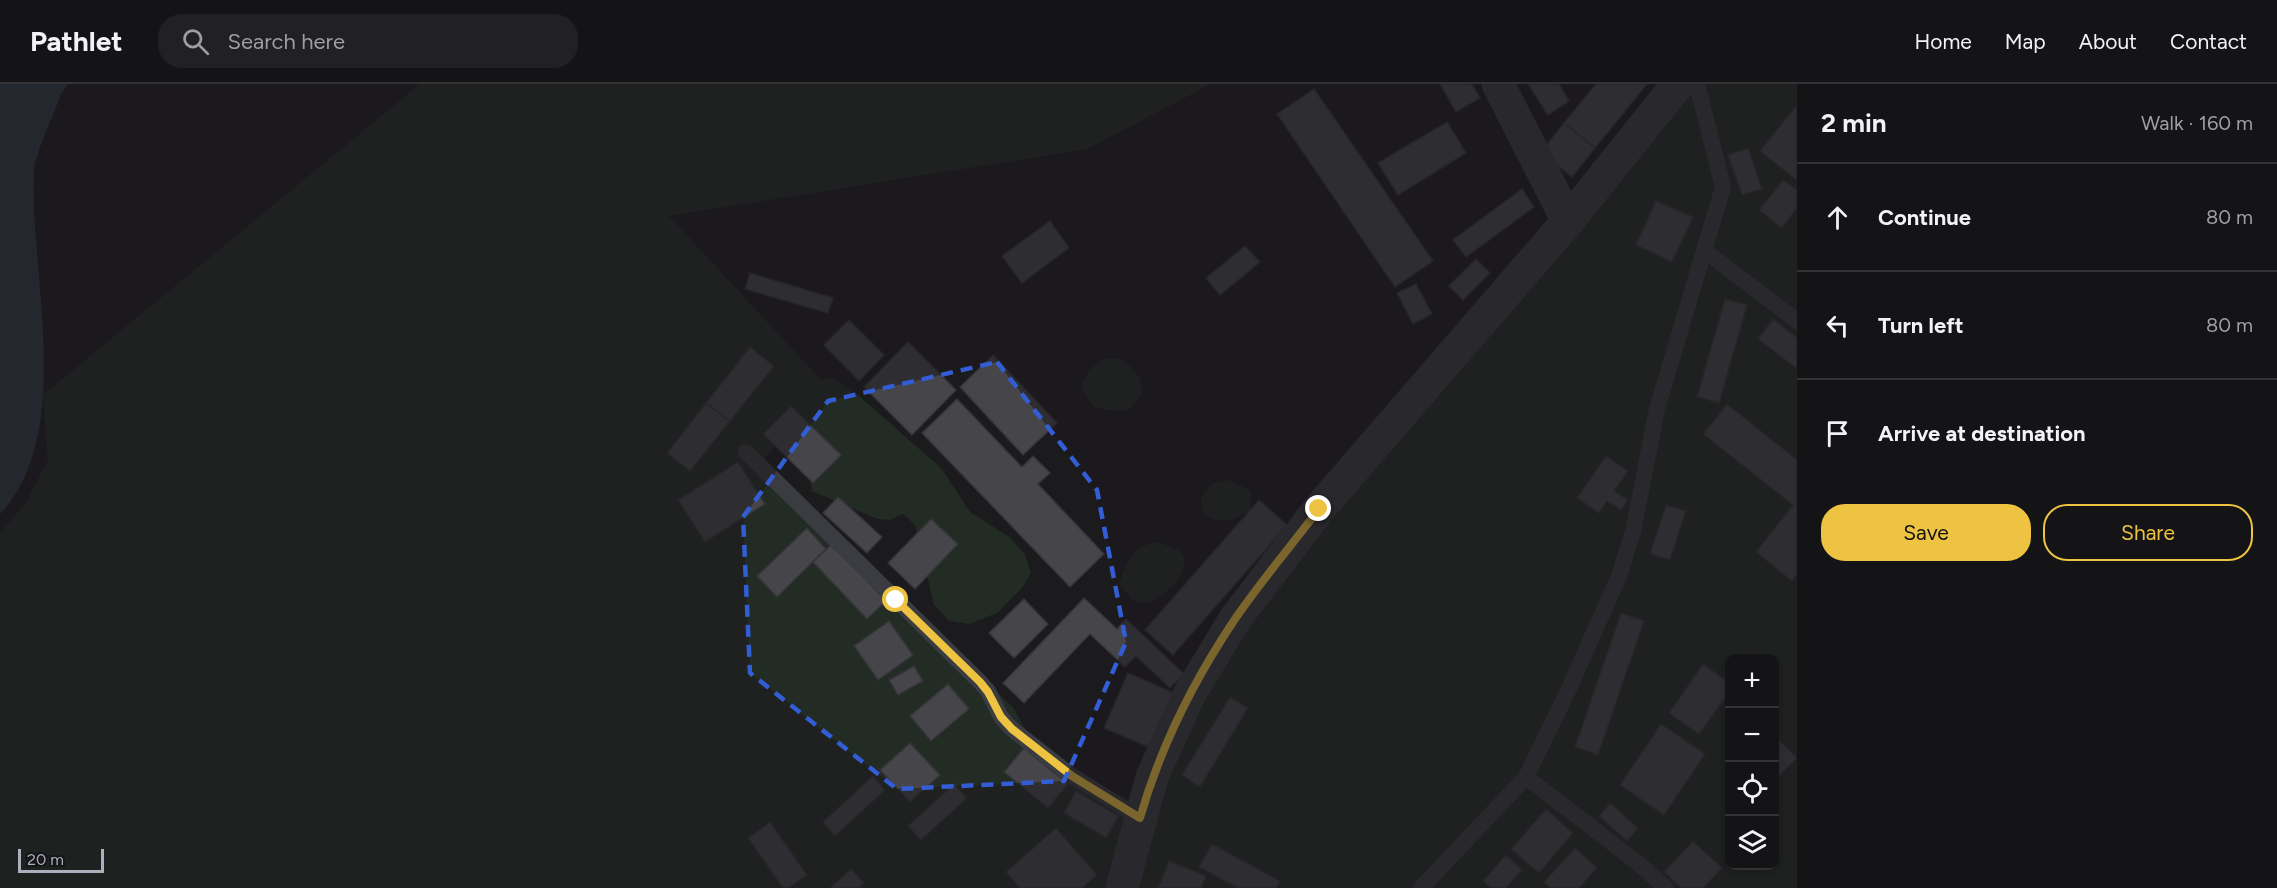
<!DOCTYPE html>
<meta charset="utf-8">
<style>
:root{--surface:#141416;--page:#212123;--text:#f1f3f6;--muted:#9d9ea1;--line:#333335;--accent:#eec341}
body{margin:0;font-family:Figtree,sans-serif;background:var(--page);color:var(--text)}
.controls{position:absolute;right:18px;bottom:18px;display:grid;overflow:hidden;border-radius:12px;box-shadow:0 3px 9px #0003}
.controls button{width:54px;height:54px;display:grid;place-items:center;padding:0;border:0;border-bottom:2px solid var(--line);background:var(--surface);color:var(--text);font:30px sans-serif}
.scale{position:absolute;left:18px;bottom:15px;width:86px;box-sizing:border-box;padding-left:6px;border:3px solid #adb0bc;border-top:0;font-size:16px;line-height:21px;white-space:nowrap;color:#adb0bc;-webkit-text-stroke:4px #151518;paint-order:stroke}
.stop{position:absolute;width:18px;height:18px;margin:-14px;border:4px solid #eec341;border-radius:50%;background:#fff}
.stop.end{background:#eec341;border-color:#fff;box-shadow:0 2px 6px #0008}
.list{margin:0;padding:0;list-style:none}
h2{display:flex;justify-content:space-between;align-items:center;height:78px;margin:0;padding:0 24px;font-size:26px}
h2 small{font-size:20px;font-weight:400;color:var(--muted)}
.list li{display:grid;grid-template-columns:39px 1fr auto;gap:18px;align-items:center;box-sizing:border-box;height:108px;padding:0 24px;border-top:2px solid var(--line)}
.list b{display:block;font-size:22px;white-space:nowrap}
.list em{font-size:20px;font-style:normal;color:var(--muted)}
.actions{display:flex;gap:12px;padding:18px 24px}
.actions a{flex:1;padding:14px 0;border:2px solid var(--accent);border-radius:24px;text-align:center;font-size:21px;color:var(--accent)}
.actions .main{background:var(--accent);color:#111}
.icon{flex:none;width:33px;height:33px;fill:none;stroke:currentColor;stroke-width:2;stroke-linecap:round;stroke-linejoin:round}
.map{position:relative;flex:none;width:1797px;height:804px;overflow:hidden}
header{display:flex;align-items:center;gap:36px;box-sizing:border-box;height:84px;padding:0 30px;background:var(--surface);border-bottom:2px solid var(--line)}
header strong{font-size:28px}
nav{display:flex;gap:33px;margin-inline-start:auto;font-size:21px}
.search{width:420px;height:54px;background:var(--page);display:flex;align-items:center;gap:15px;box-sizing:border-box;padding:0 21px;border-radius:24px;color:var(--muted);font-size:22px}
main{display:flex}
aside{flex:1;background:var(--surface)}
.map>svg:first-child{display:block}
</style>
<header>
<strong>Pathlet</strong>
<div class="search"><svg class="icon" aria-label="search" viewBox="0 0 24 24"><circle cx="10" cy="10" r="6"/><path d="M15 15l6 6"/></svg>Search here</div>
<nav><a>Home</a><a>Map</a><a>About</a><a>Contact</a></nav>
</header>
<main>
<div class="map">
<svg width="1797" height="804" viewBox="0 0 1797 804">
<rect width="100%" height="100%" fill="#1b1a1d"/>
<g fill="#222b24" fill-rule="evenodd">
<path d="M420 0H1211L1087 65 669 132 821 296 832 293 856 309 942 385 970 428 1008 452 1025 470 1031 489 1022 504 997 529 969 540 949 537 934 521 915 441 903 430 890 436 877 435 812 407 801 332 764 375 1014 625 1027 648 1089 699 1155 727 1238 539 1678 0H1797V804H0V449L26 419 48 376 43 311ZM1730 574H1774V782H1730Z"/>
<path d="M1104 275H1123L1139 293 1143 309 1128 326H1108L1093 322 1081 303 1089 286Z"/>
<path d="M1229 396 1251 407 1250 427C1230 437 1224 441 1203 431L1201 413 1213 399Z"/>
<path d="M1158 458 1179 466 1185 474C1181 502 1170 505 1148 519L1133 517 1119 500C1128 476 1130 463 1158 458Z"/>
</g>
<path fill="#303841" d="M0 0H68L61 10C55 28 34 71 34 88 29 188 76 349 0 430Z"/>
<g fill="#45454a" stroke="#353439" stroke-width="1.5">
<path d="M1440 0H1472L1480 14 1456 28Z"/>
<path d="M1528 0H1559L1569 17 1548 31Z"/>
<path d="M1596 0H1647L1595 64 1564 39Z"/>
<path d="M1314 5 1433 177 1395 203 1277 30Z"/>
<path d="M1797 21V93L1795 95 1760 67Z"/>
<path d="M1447 38 1466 69 1398 111 1378 79Z"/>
<path d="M1564 39 1595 64 1572 93 1541 68Z"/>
<path d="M1748 64 1762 105 1742 111 1728 71Z"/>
<path d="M1783 96 1797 106V124L1782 144 1759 126Z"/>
<path d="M1522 105 1534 123 1466 173 1453 156Z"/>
<path d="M1656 117 1693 133 1672 178 1636 161Z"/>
<path d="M1050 137 1069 164 1022 199 1002 172Z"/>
<path d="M1245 162 1260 178 1220 211 1206 194Z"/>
<path d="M1476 175 1490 189 1463 216 1449 202Z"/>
<path d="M750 189 833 214 828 229 745 205Z"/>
<path d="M1416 200 1432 230 1413 240 1397 209Z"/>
<path d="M1725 215 1747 221 1719 319 1697 313Z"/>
<path d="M1773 235 1797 254V285L1758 255Z"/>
<path d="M849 236 884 271 859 297 824 261Z"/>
<path d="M908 258 956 306 912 351 864 303Z"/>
<path d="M750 263 774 282 730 337 706 319Z"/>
<path d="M993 271 1057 339 1023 371 960 303Z"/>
<path d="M957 315 1022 383 1033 372 1050 389 1038 400 1104 470 1070 503 922 349Z"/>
<path d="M706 319 730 337 690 387 667 369Z"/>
<path d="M1727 320 1797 376V490L1792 497 1756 468 1793 421 1703 350Z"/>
<path d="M791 322 841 371 813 399 763 350Z"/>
<path d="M1606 372 1628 387 1614 407 1628 416 1621 426 1607 417 1599 429 1577 414Z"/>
<path d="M738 378 765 420 705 458 678 416Z"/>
<path d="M838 413 882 453 867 469 823 429Z"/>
<path d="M1259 416 1287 441 1173 571 1145 546Z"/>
<path d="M1666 421 1686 427 1670 476 1650 470Z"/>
<path d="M931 435 958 460 915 505 888 479Z"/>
<path d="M807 444 826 465 777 513 757 492Z"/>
<path d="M832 460 886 517 867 535 813 478Z"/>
<path d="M1084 514 1117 545 1126 535 1184 590 1170 604 1136 572 1125 583 1090 550 1024 619 1003 599Z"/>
<path d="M1024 515 1048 540 1014 574 989 549Z"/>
<path d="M1621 529 1644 537 1598 671 1575 663Z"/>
<path d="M889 537 913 571 878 596 854 562Z"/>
<path d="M1703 580 1730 599V607L1699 650 1669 629Z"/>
<path d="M914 582 923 597 898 611 889 596Z"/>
<path d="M1128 589 1176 610 1151 664 1104 644Z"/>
<path d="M948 600 969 625 931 657 910 632Z"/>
<path d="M1230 613 1248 624 1200 703 1182 691Z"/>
<path d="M1661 640 1705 670 1664 731 1620 701Z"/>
<path d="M1774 651 1797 674 1774 697Z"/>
<path d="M910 659 940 691 910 718 880 686Z"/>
<path d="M1024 664 1068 700 1048 724 1004 688Z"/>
<path d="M873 692 885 706 835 752 823 738Z"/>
<path d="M954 700 967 714 921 756 908 742Z"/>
<path d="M1076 707 1119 732 1106 754 1064 729Z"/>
<path d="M1610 719 1638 744 1627 757 1599 732Z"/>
<path d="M1546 725 1573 749 1539 789 1511 765Z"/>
<path d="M770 738 807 791 788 804H783L748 754Z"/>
<path d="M1056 744 1097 791 1082 804H1020L1006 788Z"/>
<path d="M1693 757 1722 784 1703 804H1681L1664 788Z"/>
<path d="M1212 760 1280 797 1277 804H1238L1199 783Z"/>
<path d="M1575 764 1597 784 1579 804H1550L1544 798Z"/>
<path d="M1506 771 1522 786 1506 804H1491L1483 797Z"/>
<path d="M1169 777 1206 792 1201 804H1158Z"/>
<path d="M851 785 864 799 859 804H830Z"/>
</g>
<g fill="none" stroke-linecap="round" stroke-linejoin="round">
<g stroke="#3b3c42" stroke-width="16">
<path d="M1705 167 1797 237"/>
<path d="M746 368 980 598 988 607 1001 633 1012 645 1072 692 1140 734"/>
<path d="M1526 693 1638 779 1666 804"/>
<path d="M1421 804 1526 693 1567 609 1619 492 1633 448 1657 325 1723 103 1697 0"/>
</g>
<g stroke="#3b3c42" stroke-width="33">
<path d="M1498 0 1568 137"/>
<path d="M1122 804 1152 693 1189 611 1235 535 1319 425 1568 137 1678 0"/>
</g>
</g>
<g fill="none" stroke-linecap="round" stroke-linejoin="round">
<path stroke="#eec341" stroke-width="8" d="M896 516 980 598 988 608 1001 633 1012 645 1072 692 1140 734C1160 664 1194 596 1235 535 1261 497 1291 462 1319 425"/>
</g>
<path d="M0 0H1797V804H0ZM997 278 1097 406 1126 558 1064 697 897 705 750 589 743 433 828 317Z" fill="#1b1a1d" fill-opacity=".55" fill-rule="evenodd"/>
<path fill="none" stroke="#335dd4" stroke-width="4.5" stroke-dasharray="12 8" stroke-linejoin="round" d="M997 278 1097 406 1126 558 1064 697 897 705 750 589 743 433 828 317Z"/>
</svg>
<div class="controls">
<button>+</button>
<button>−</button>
<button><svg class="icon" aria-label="locate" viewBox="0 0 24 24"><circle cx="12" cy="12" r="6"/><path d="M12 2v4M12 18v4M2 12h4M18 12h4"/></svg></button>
<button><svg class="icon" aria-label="layers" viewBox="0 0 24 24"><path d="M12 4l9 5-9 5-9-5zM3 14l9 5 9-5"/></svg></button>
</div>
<div class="scale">20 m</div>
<div class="stop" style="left:896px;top:516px"></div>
<div class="stop end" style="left:1319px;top:425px"></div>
</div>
<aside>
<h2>2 min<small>Walk · 160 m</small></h2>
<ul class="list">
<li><svg class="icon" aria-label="ahead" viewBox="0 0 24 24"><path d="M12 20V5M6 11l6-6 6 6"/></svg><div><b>Continue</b></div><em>80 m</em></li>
<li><svg class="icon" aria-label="left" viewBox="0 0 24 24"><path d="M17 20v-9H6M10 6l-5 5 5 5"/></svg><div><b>Turn left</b></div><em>80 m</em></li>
<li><svg class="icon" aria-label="arrive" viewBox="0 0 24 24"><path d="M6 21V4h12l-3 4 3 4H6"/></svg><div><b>Arrive at destination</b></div></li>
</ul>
<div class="actions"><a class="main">Save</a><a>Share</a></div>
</aside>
</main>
